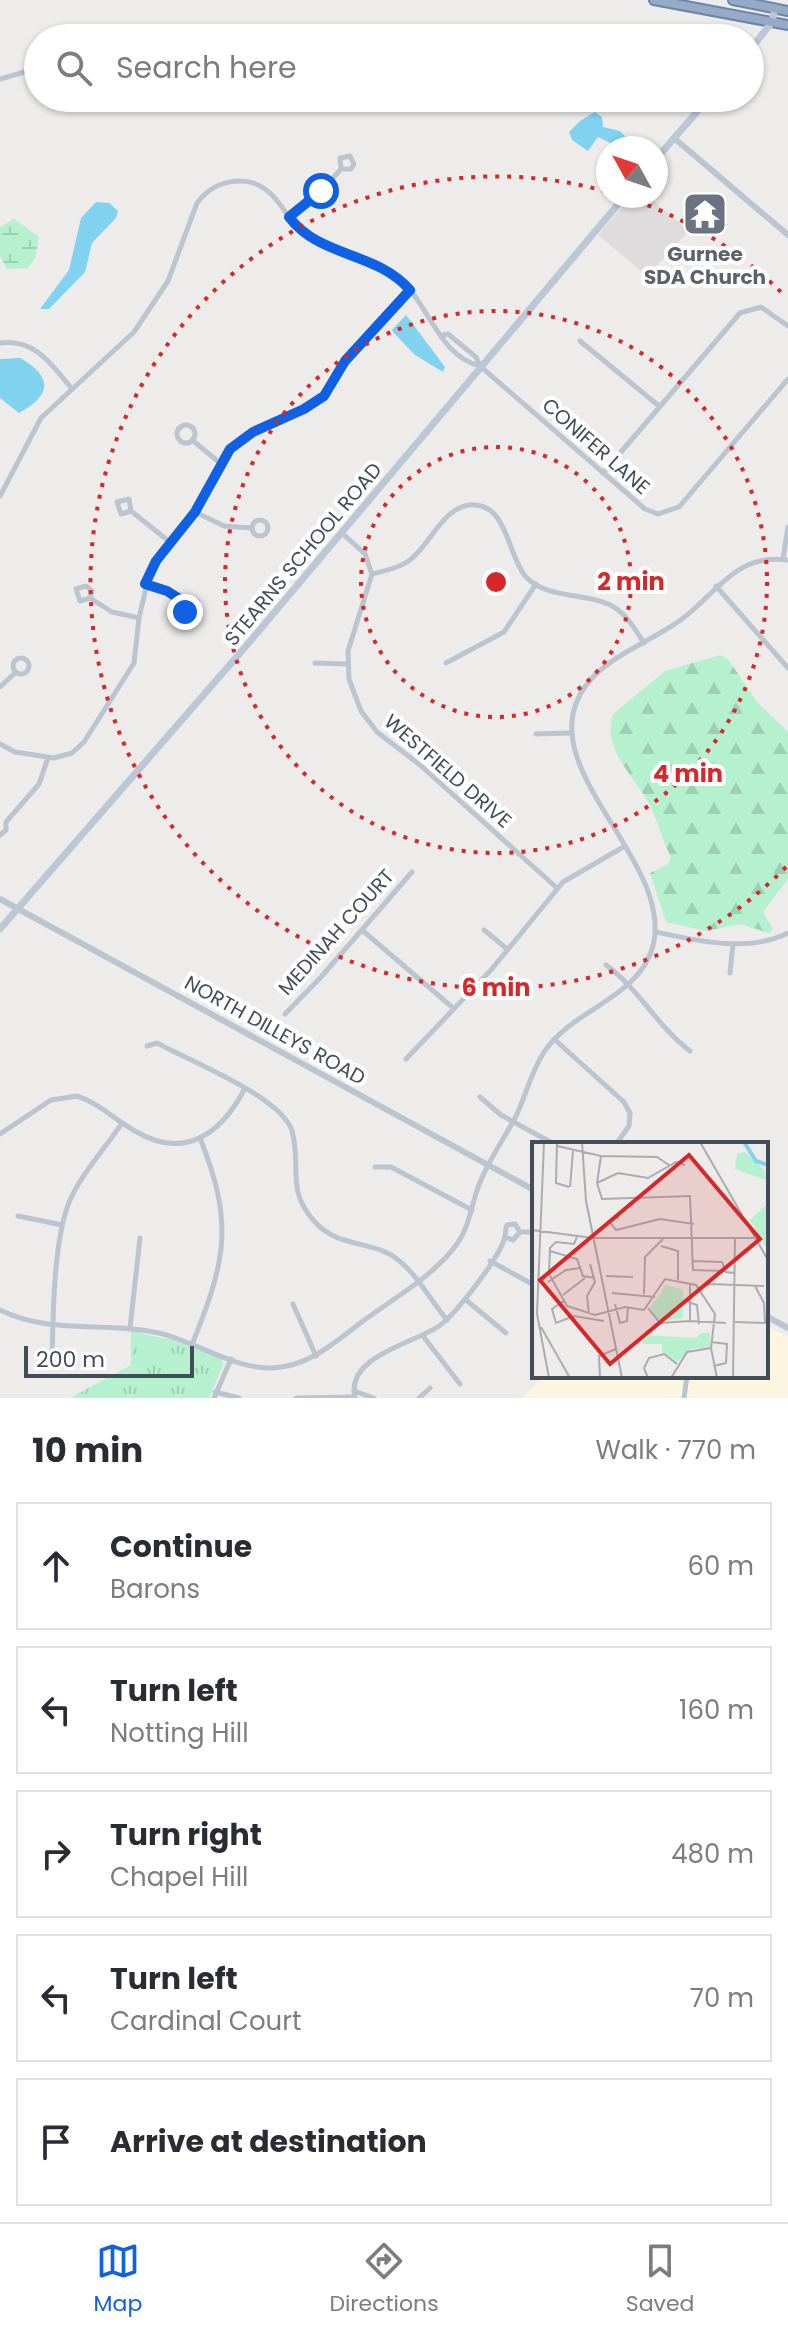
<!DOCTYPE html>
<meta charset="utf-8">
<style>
:root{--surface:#fff;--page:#f2f2f3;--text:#2b2b33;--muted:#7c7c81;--line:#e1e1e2;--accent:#1060e3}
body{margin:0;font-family:Poppins,sans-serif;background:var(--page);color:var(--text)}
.compass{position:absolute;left:596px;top:136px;width:72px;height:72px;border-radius:50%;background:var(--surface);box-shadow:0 2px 6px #0004;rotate:310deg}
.scale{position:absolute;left:24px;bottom:20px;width:170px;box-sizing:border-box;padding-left:8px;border:4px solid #434d59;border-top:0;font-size:22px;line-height:28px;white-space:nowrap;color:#434d59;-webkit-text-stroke:6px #fff;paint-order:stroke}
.stop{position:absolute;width:24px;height:24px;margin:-18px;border:6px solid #1060e3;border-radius:50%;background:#fff}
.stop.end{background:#1060e3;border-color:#fff;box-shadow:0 2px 8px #0008}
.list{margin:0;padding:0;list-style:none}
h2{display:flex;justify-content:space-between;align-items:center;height:104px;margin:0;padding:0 32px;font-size:34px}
h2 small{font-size:26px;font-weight:400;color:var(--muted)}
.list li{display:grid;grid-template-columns:52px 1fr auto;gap:24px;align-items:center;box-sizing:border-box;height:128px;margin:0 16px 16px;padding:0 16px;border:2px solid var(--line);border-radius:0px}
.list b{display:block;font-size:30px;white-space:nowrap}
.list p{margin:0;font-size:26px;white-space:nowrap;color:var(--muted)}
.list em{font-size:26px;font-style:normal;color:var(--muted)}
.icon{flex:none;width:44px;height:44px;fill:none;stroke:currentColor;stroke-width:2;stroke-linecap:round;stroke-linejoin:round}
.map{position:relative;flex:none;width:788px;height:1398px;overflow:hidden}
.search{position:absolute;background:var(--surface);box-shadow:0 2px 6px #0004;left:24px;right:24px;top:24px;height:88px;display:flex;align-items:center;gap:20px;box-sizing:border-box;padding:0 28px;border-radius:44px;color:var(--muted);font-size:30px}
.sheet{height:824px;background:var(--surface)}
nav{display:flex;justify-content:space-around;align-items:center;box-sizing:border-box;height:112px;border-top:2px solid var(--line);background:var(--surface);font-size:22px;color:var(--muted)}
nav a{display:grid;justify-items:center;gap:4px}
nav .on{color:var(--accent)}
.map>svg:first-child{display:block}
</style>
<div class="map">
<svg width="788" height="1398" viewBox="0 0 788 1398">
<defs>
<pattern id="grass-tufts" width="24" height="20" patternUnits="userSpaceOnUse" patternTransform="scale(2)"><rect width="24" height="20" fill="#b5f0cf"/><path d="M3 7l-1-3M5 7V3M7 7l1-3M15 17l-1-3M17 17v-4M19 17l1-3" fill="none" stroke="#9dcfb4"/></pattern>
<pattern id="forest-firs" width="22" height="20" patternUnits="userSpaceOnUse" patternTransform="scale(2)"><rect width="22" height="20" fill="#b5f0cf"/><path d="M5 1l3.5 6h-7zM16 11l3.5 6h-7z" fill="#9dcfb4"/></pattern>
<pattern id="wetland-marsh" width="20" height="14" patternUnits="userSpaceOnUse" patternTransform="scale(2)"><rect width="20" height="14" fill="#b5f0cf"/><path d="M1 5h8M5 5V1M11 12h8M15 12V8" fill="none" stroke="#9dcfb4"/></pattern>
</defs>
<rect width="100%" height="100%" fill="#eeebeb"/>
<path fill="#fcf6e1" d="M766 1325 788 1337V1398H523L543 1376H766Z"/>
<path fill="#dfdcdd" d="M631 196H648L689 231 647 276 598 235Z"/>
<path fill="url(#grass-tufts)" d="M131 1331 172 1340 222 1359 223 1365 209 1398H70L131 1365Z"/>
<path fill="url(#forest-firs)" d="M720 655 728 659 757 702 788 732V879L763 912 773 929 769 933 741 924 706 931 666 922 650 873 668 864 671 857C662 840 658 821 649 804 634 775 602 750 613 714L665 671Z"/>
<path fill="url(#wetland-marsh)" d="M14 219 39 237 35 258 28 268 7 269 0 256V227Z"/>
<g fill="#80d2ef">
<path d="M595 112 602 117 603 127 620 131 630 141 627 147 621 148 598 137 588 151 572 140 569 132 580 121Z"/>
<path d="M96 202 109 203 118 211 116 218 92 243 85 272 49 309H40L69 270 81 218Z"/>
<path d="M406 315 445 367 443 372 415 355 394 333 392 330Z"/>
<path d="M20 358C53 377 52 395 19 413L0 398V359Z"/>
</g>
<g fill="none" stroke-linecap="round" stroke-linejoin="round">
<g stroke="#6b85a9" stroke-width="12">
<g id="trunk">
<path d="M654 0 788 25"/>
<path d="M733 0 788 11"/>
</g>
</g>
<g stroke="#bbc5cf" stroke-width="5">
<path d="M0 79 38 68"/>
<path d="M289 217 312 201 341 169H351L354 164 350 156 340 158 341 169"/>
<path d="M443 335 448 334 476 357 480 366 645 509 658 514 679 507 788 379"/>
<path d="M580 341 659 406"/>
<path d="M0 343C35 338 52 365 72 389"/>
<circle cx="186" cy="434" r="9"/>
<path d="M192 440 220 463"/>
<path d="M603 473 740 313 761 307 788 326"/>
<path d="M0 496 41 418 134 332 168 281 197 203C214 180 248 172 271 194 284 206 291 225 306 236 334 257 372 255 400 279 429 305 439 356 480 366"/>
<path d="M131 511 121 514 117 502 129 499 131 511 171 543"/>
<path d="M195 512 224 526 252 528"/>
<circle cx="260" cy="528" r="8"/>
<path d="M342 533 365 554 372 574 348 651 349 679 361 711 377 732 420 765 557 888"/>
<path d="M783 559 788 527"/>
<path d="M372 574C384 571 396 569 407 562 429 548 441 509 469 505 508 501 507 556 526 577 549 601 591 591 617 609 629 618 636 631 644 643"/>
<path d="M145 584 167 591 186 603 197 601 199 613 186 614V603"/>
<path d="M716 586 788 668"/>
<path d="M90 598 80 601 76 589 86 586 92 591 90 598 112 612 139 618"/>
<circle cx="21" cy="666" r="8"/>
<path d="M315 663 347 664"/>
<path d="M446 663 504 632 536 584"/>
<path d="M0 687 16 672"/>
<path d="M536 734 571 733"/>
<path d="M0 744 15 752 54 758 72 753 84 742 134 663 139 618 150 571 195 512 225 455 242 439 324 396 337 380 345 361 410 290"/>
<path d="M0 835 6 830V822L39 784 48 758"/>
<path d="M362 930 452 1007"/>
<path d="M484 930 506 948"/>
<path d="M656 932C698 941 748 953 788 933"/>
<path d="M606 965C638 988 657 1026 690 1051"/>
<path d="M730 973 733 944"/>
<path d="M285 1014 321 977 412 872"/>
<path d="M554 1039 624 1102 630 1113 629 1126 616 1144"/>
<path d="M147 1046 157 1043C190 1061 282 1097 292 1131 302 1166 285 1190 315 1222 338 1248 372 1240 397 1259 417 1274 431 1301 447 1320"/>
<path d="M406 1059 491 970 563 882 625 846"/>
<path d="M480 1097 501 1115 554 1144"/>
<path d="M0 1134 51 1100 77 1096C99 1103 115 1120 135 1131 185 1161 222 1133 245 1088"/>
<path d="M375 1167H391L472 1210"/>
<path d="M18 1216 62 1225"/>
<path d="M520 1232H534"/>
<path d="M505 1237 513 1240 520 1232"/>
<path d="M490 1261 534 1285"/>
<path d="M466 1300 506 1333"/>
<path d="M293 1304 316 1356"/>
<path d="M0 1310C50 1335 106 1321 159 1333 196 1342 234 1369 273 1368 308 1366 333 1344 359 1324 392 1299 433 1277 457 1244 470 1226 471 1205 479 1185 488 1161 504 1139 516 1116 526 1095 531 1072 544 1052 574 1008 639 998 653 946 676 856 514 758 594 676 618 652 655 639 682 619 718 592 736 553 788 560"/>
<path d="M130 1328 140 1238"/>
<path d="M423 1336 460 1384"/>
<path d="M193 1342C226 1260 234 1223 200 1138"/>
<path d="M52 1364C53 1320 53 1246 68 1205 79 1176 105 1149 122 1123"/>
<path d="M354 1391 374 1398"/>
<path d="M215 1392 239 1398"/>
<path d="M214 1398 231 1359"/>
<path d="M296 1398 355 1397"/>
<path d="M355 1398C345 1356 413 1344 439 1326 455 1315 502 1255 505 1236 506 1232 505 1229 507 1225L515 1224 520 1232"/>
<path d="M419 1398 430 1388"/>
<path d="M684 1398 687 1376"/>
</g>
<g stroke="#bbc5cf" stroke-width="6">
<path d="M674 138 788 235"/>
<path d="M0 899 534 1190"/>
<path d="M766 1316 788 1328"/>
</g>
<g stroke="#bcc7d6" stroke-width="7">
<path d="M750 50 772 22 775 8"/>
<path d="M656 159 709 98"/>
<path d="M0 929 247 645 625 196"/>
</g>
<use href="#trunk" stroke="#94aac6" stroke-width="8"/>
</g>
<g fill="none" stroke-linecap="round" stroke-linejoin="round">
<path stroke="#1060e3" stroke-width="10" d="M185 612 186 603 167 591 145 584 156 561 195 512 230 449 253 432 304 409 324 396 345 361 410 290C376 251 320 258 289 217L321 191"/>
</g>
<g fill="none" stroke="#d62828" stroke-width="4" stroke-dasharray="4 8">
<circle cx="496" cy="582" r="135"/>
<circle cx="496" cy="582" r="271"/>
<path d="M786 867A406 406 0 1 1 608 192M625 197A406 406 0 0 1 786 297"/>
</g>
<defs>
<g id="temple-square" transform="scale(2.3)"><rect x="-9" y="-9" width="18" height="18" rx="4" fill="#6b7280" stroke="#fff"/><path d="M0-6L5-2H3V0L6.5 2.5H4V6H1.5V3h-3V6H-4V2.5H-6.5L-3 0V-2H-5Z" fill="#fff"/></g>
</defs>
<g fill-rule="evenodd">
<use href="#temple-square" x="705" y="214"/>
</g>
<g text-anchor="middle" stroke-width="8" stroke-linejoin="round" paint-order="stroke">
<g font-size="20" font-weight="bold" fill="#5b616d" stroke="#fff">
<text x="705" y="261">Gurnee<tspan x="705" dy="23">SDA Church</tspan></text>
</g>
<g font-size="20" fill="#434d59" stroke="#fff">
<text transform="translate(596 446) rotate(41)" y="7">CONIFER LANE</text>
<text transform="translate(303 554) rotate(-50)" y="7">STEARNS SCHOOL ROAD</text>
<text transform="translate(448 771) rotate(41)" y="7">WESTFIELD DRIVE</text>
<text transform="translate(336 932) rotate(-48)" y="7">MEDINAH COURT</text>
<text transform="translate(275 1030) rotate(29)" y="7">NORTH DILLEYS ROAD</text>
</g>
</g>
<g transform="translate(532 1142)">
<rect width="236" height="236" fill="#eeebeb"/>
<path d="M169 191H178V205L159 207 145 220 130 210V202H110L112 193 164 196Z" fill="#b5f0cf"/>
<path d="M236 61V108L218 78ZM134 143 151 148V176L127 179 118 166Z" fill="#b5f0cf"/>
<path d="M213 10 233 29 234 38 203 27 205 12Z" fill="#b5f0cf"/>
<path fill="none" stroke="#80d2ef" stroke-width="4" d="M212 0 224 19 236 23"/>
<path fill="none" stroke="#aaacb1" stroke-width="2" d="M12 0 5 172 17 236M25 0 24 41 37 45M50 0 54 59 90 236M168 0 236 118M25 4 69 14 125 15 137 23M69 14 65 41 70 57 158 54 161 128 193 129M65 41 86 31 116 36 144 20 153 23M38 45 41 9M87 75 77 79 84 88 128 77 162 82M0 88 61 96H226M45 95 42 102 24 100 18 106 17 132 35 164 63 173 93 165 112 168 133 137 164 143 183 172 179 206 185 236M129 104 146 109V138M18 109 45 117 51 134 63 136M161 119 190 120 194 130 202 131M74 134 101 135M16 140 34 128 48 126M158 142V179L194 181M223 144 232 161 233 181M167 146 178 142 232 144M80 151 123 155M112 152 113 115 131 97M31 153 53 136M32 159 20 167 24 181 42 174 72 179M156 160 165 163 167 182M83 162 88 181 95 179 96 165M116 166 128 181 158 179M57 172 55 154 63 140 58 122M203 180 236 181M9 185 38 236M179 200 195 202 194 221 182 224M68 236 67 214 84 207M116 236 112 226 117 216 132 212 145 222M139 236 155 210 179 206M201 236 203 97"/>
<path fill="#d62828" fill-opacity="0.15" stroke="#d62828" stroke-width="4" d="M157 13 228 97 78 222 8 138Z"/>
<rect width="236" height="236" fill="none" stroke="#434d59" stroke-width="4"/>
</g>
<circle cx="496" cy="582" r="12" fill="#d62828" stroke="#fff" stroke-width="4"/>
<g font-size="24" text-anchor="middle" font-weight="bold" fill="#d62828" stroke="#fff" stroke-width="8" stroke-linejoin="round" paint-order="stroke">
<text x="631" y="590">2 min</text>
<text x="688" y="782">4 min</text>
<text x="496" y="996">6 min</text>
</g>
</svg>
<svg class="compass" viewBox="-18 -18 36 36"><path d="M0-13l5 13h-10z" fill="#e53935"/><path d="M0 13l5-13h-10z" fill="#7c7c81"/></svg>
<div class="scale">200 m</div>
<div class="stop" style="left:321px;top:191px"></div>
<div class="stop end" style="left:185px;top:612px"></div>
<div class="search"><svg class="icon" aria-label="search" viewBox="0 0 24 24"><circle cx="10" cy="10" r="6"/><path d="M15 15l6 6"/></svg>Search here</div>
</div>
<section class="sheet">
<h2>10 min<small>Walk · 770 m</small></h2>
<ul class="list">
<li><svg class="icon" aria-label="ahead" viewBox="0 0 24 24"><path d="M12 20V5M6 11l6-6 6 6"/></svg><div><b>Continue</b><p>Barons</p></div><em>60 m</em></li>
<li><svg class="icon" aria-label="left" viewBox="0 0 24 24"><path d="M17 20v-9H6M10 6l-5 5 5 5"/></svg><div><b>Turn left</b><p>Notting Hill</p></div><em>160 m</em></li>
<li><svg class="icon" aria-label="right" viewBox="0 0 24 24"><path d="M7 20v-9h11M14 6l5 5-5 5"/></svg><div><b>Turn right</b><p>Chapel Hill</p></div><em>480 m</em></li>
<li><svg class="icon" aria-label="left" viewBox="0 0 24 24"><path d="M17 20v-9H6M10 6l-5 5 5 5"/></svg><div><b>Turn left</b><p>Cardinal Court</p></div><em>70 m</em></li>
<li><svg class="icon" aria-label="arrive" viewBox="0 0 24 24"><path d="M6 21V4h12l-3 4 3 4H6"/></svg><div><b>Arrive at destination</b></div></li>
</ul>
</section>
<nav>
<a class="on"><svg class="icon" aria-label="map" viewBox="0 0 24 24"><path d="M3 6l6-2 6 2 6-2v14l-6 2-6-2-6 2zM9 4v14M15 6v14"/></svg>Map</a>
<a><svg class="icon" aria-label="directions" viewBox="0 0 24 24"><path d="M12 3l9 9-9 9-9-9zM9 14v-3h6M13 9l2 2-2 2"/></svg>Directions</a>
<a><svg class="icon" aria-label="saved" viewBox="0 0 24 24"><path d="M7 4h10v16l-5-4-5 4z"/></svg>Saved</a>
</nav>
